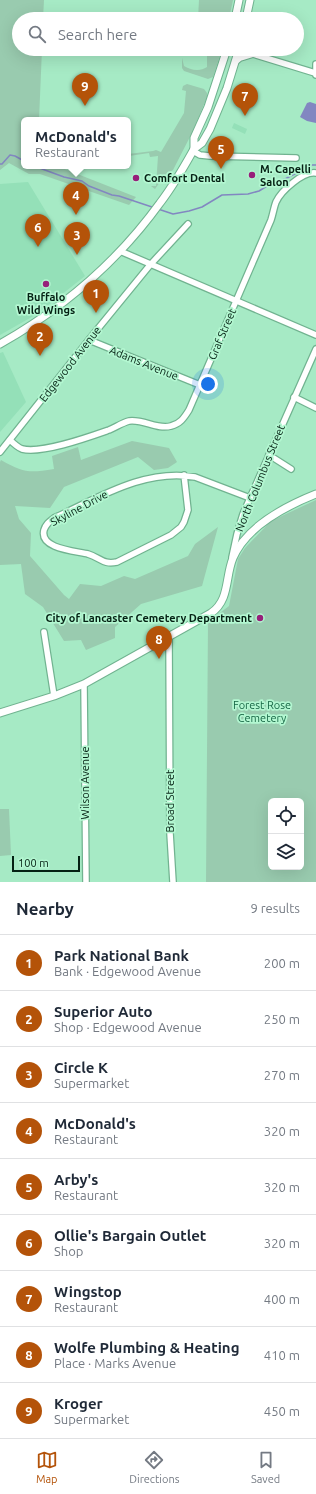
<!DOCTYPE html>
<meta charset="utf-8">
<style>
:root{--surface:#fff;--page:#f6f6f7;--text:#1f2937;--muted:#747a83;--line:#e0e1e3;--accent:#b45309}
body{margin:0;font-family:Ubuntu,sans-serif;background:var(--page);color:var(--text)}
.controls{position:absolute;right:12px;bottom:12px;display:grid;overflow:hidden;border-radius:6px;box-shadow:0 4px 16px #0002}
.controls button{width:36px;height:36px;display:grid;place-items:center;padding:0;border:0;border-bottom:1px solid var(--line);background:var(--surface);color:var(--text);font:20px sans-serif}
.scale{position:absolute;left:12px;bottom:10px;width:68px;box-sizing:border-box;padding-left:4px;border:2px solid #052114;border-top:0;font-size:11px;line-height:14px;white-space:nowrap;color:#052114;-webkit-text-stroke:3px #b3f7d1;paint-order:stroke}
.you{position:absolute;left:208px;top:384px;width:14px;height:14px;margin:-10px;border:3px solid #fff;border-radius:50%;background:#1a73e8;box-shadow:0 0 0 6px #1a73e833}
.badge{display:grid;place-items:center;width:26px;height:26px;border-radius:50%;background:var(--accent);color:#fff;font-size:13px;font-weight:700}
.pin{position:absolute;translate:-50% -33px;filter:drop-shadow(0 1px 2px #0008)}
.pin::after{content:'';position:absolute;top:21px;width:14px;height:12px;background:inherit;clip-path:polygon(0 0,100% 0,50% 100%)}
.popup{position:absolute;left:21px;top:117px;width:110px;height:52px;box-sizing:border-box;display:grid;place-content:center;border-radius:6px;background:var(--surface);filter:drop-shadow(0 1px 3px #0005);font-size:13px;white-space:nowrap;color:var(--muted)}
.popup b{font-size:15px;color:var(--text)}
.popup::after{content:'';position:absolute;left:50%;top:100%;margin-left:-8px;border:8px solid transparent;border-top-color:var(--surface)}
.list{margin:0;padding:0;list-style:none}
h2{display:flex;justify-content:space-between;align-items:center;height:52px;margin:0;padding:0 16px;font-size:17px}
h2 small{font-size:13px;font-weight:400;color:var(--muted)}
.list li{display:grid;grid-template-columns:26px 1fr auto;gap:12px;align-items:center;box-sizing:border-box;height:56px;padding:0 16px;border-top:1px solid var(--line)}
.list b{display:block;font-size:15px;white-space:nowrap}
.list p{margin:0;font-size:13px;white-space:nowrap;color:var(--muted)}
.list em{font-size:13px;font-style:normal;color:var(--muted)}
.icon{flex:none;width:22px;height:22px;fill:none;stroke:currentColor;stroke-width:2;stroke-linecap:round;stroke-linejoin:round}
.map{position:relative;flex:none;width:316px;height:882px;overflow:hidden}
.search{position:absolute;background:var(--surface);box-shadow:0 4px 16px #0002;left:12px;right:12px;top:12px;height:44px;display:flex;align-items:center;gap:10px;box-sizing:border-box;padding:0 14px;border-radius:22px;color:var(--muted);font-size:15px}
.sheet{height:556px;background:var(--surface)}
nav{display:flex;justify-content:space-around;align-items:center;box-sizing:border-box;height:56px;border-top:1px solid var(--line);background:var(--surface);font-size:11px;color:var(--muted)}
nav a{display:grid;justify-items:center;gap:2px}
nav .on{color:var(--accent)}
.map>svg:first-child{display:block}
</style>
<div class="map">
<svg width="316" height="882" viewBox="0 0 316 882">
<rect width="100%" height="100%" fill="#a6eac5"/>
<g fill="#94e0b8">
<path d="M234 123 247 129 245 134 232 128Z"/>
<path d="M28 182 85 276 37 314 0 335V184Z"/>
<path d="M3 352 26 402 0 432V353Z"/>
</g>
<g fill="#99cbaf" fill-rule="evenodd">
<path d="M0 0H44L43 19H19V49H42L39 120H24V166H57L136 197 129 205 40 174H29L9 163 0 170Z"/>
<path d="M199 0H233L229 19H198Z"/>
<path d="M207 49H222L213 77 208 79 184 71 182 68V58L184 66C190 70 200 72 207 67Z"/>
<path d="M187 84 204 89 207 93V97L193 131 173 170 165 175 155 189 151 186H156L158 156 150 157 149 153 129 156V159L128 154 153 151 156 150 161 152 184 113 186 91 182 90 183 86Z"/>
<path d="M132 441 169 448 177 462 168 468 154 470 138 457 64 487 50 508 15 506 19 519 31 533 30 556 64 595 69 599 80 584 101 586 124 576 135 579 188 556 195 544 218 527 202 586 141 604 115 627V638L86 650 81 640 64 641 43 607 25 594 21 564 0 565V462L1 460C24 473 29 473 54 469L52 456 78 447 81 460Z"/>
<path d="M316 500V882H206L208 622 229 606 238 559 245 548 271 521ZM271 801H301V867H271Z"/>
<path d="M0 809H9L11 855 0 856Z"/>
</g>
<path fill="#8287c1" d="M310 102 316 104V123L307 121 300 117 307 103Z"/>
<g fill="none" stroke-linecap="round" stroke-linejoin="round">
<g stroke="#8287c1" stroke-width="1.5">
<path d="M0 164H2L10 155 15 156 24 161"/>
<path d="M34 166 64 177 82 181 89 186 112 195 119 196 152 207"/>
<path d="M158 209 173 214 189 211 202 207 222 195 248 194 259 191 272 183 285 179 312 165H316"/>
</g>
<g stroke="#71b390" stroke-width="8">
<g id="minor">
<path d="M248 49 253 54 315 73"/>
<path d="M235 62 240 58 253 54"/>
<path d="M316 75V64"/>
<path d="M193 151 200 155 210 156 296 158"/>
<path d="M120 251 316 335"/>
<path d="M89 340 200 385"/>
<path d="M294 397 316 408"/>
<path d="M10 440C14 444 17 447 22 449 42 454 89 437 109 430 116 427 122 423 129 421 144 419 157 430 171 426 180 424 184 418 189 410L271 220C273 214 274 207 276 202 281 191 303 171 316 173"/>
<path d="M0 452 92 336 150 265 188 224"/>
<path d="M269 455 291 469"/>
<path d="M184 475 188 510 184 522 181 527 171 535 117 562C103 565 101 558 88 554 76 551 39 549 44 530 46 524 49 522 54 518 98 498 145 468 195 477L250 498"/>
<path d="M232 557 237 534 243 514 316 349"/>
<path d="M44 632 54 696"/>
<path d="M169 637 170 833 173 882"/>
<path d="M84 684 86 882"/>
</g>
</g>
<g stroke="#71b390" stroke-width="9">
<g id="major">
<path d="M235 19 239 0"/>
<path d="M246 19 250 0"/>
<path d="M194 149V138L208 107 227 49"/>
<path d="M0 344C62 309 118 261 160 203 173 186 184 167 194 149L202 143 210 129 227 88 239 49"/>
<path d="M0 713 54 696 84 684 211 613C230 600 225 577 233 558 246 527 286 506 316 494"/>
</g>
</g>
<use href="#minor" stroke="#fff" stroke-width="5.5"/>
<use href="#major" stroke="#fff" stroke-width="7"/>
</g>
<g fill="#971f7a" stroke="#b3f7d1" stroke-width="1.5">
<circle cx="252" cy="175" r="4"/>
<circle cx="136" cy="178" r="4"/>
<circle cx="46" cy="284" r="4"/>
<circle cx="260" cy="618" r="4"/>
</g>
<g text-anchor="middle" stroke-width="3.5" stroke-linejoin="round" paint-order="stroke">
<g font-size="11" font-weight="bold" fill="#052114" stroke="#b3f7d1" text-anchor="start">
<text x="260" y="173">M. Capelli<tspan x="260" dy="13">Salon</tspan></text>
<text x="144" y="182">Comfort Dental</text>
<text x="46" y="301" text-anchor="middle">Buffalo<tspan x="46" dy="13">Wild Wings</tspan></text>
<text x="252" y="622" text-anchor="end">City of Lancaster Cemetery Department</text>
</g>
<g font-size="11" fill="#052114" stroke="#b3f7d1">
<text transform="translate(222 334) rotate(-67)" y="4">Graf Street</text>
<text transform="translate(144 363) rotate(22)" y="4">Adams Avenue</text>
<text transform="translate(70 364) rotate(-52)" y="4">Edgewood Avenue</text>
<text transform="translate(260 478) rotate(-68)" y="4">North Columbus Street</text>
<text transform="translate(79 508) rotate(-28)" y="4">Skyline Drive</text>
<text transform="translate(85 783) rotate(-90)" y="4">Wilson Avenue</text>
<text transform="translate(170 801) rotate(-90)" y="4">Broad Street</text>
</g>
<g font-size="11" fill="#166644" stroke="#b3f7d1">
<text x="262" y="709">Forest Rose<tspan x="262" dy="13">Cemetery</tspan></text>
</g>
</g>
</svg>
<div class="controls">
<button><svg class="icon" aria-label="locate" viewBox="0 0 24 24"><circle cx="12" cy="12" r="6"/><path d="M12 2v4M12 18v4M2 12h4M18 12h4"/></svg></button>
<button><svg class="icon" aria-label="layers" viewBox="0 0 24 24"><path d="M12 4l9 5-9 5-9-5zM3 14l9 5 9-5"/></svg></button>
</div>
<div class="scale">100 m</div>
<div class="you"></div>
<div class="pin badge" style="left:96px;top:313px">1</div>
<div class="pin badge" style="left:40px;top:356px">2</div>
<div class="pin badge" style="left:77px;top:255px">3</div>
<div class="pin badge" style="left:76px;top:215px">4</div>
<div class="popup"><b>McDonald's</b>Restaurant</div>
<div class="pin badge" style="left:221px;top:169px">5</div>
<div class="pin badge" style="left:38px;top:247px">6</div>
<div class="pin badge" style="left:245px;top:116px">7</div>
<div class="pin badge" style="left:159px;top:659px">8</div>
<div class="pin badge" style="left:85px;top:106px">9</div>
<div class="search"><svg class="icon" aria-label="search" viewBox="0 0 24 24"><circle cx="10" cy="10" r="6"/><path d="M15 15l6 6"/></svg>Search here</div>
</div>
<section class="sheet">
<h2>Nearby<small>9 results</small></h2>
<ul class="list">
<li><span class="badge">1</span><div><b>Park National Bank</b><p>Bank · Edgewood Avenue</p></div><em>200 m</em></li>
<li><span class="badge">2</span><div><b>Superior Auto</b><p>Shop · Edgewood Avenue</p></div><em>250 m</em></li>
<li><span class="badge">3</span><div><b>Circle K</b><p>Supermarket</p></div><em>270 m</em></li>
<li><span class="badge">4</span><div><b>McDonald's</b><p>Restaurant</p></div><em>320 m</em></li>
<li><span class="badge">5</span><div><b>Arby's</b><p>Restaurant</p></div><em>320 m</em></li>
<li><span class="badge">6</span><div><b>Ollie's Bargain Outlet</b><p>Shop</p></div><em>320 m</em></li>
<li><span class="badge">7</span><div><b>Wingstop</b><p>Restaurant</p></div><em>400 m</em></li>
<li><span class="badge">8</span><div><b>Wolfe Plumbing &amp; Heating</b><p>Place · Marks Avenue</p></div><em>410 m</em></li>
<li><span class="badge">9</span><div><b>Kroger</b><p>Supermarket</p></div><em>450 m</em></li>
</ul>
</section>
<nav>
<a class="on"><svg class="icon" aria-label="map" viewBox="0 0 24 24"><path d="M3 6l6-2 6 2 6-2v14l-6 2-6-2-6 2zM9 4v14M15 6v14"/></svg>Map</a>
<a><svg class="icon" aria-label="directions" viewBox="0 0 24 24"><path d="M12 3l9 9-9 9-9-9zM9 14v-3h6M13 9l2 2-2 2"/></svg>Directions</a>
<a><svg class="icon" aria-label="saved" viewBox="0 0 24 24"><path d="M7 4h10v16l-5-4-5 4z"/></svg>Saved</a>
</nav>
